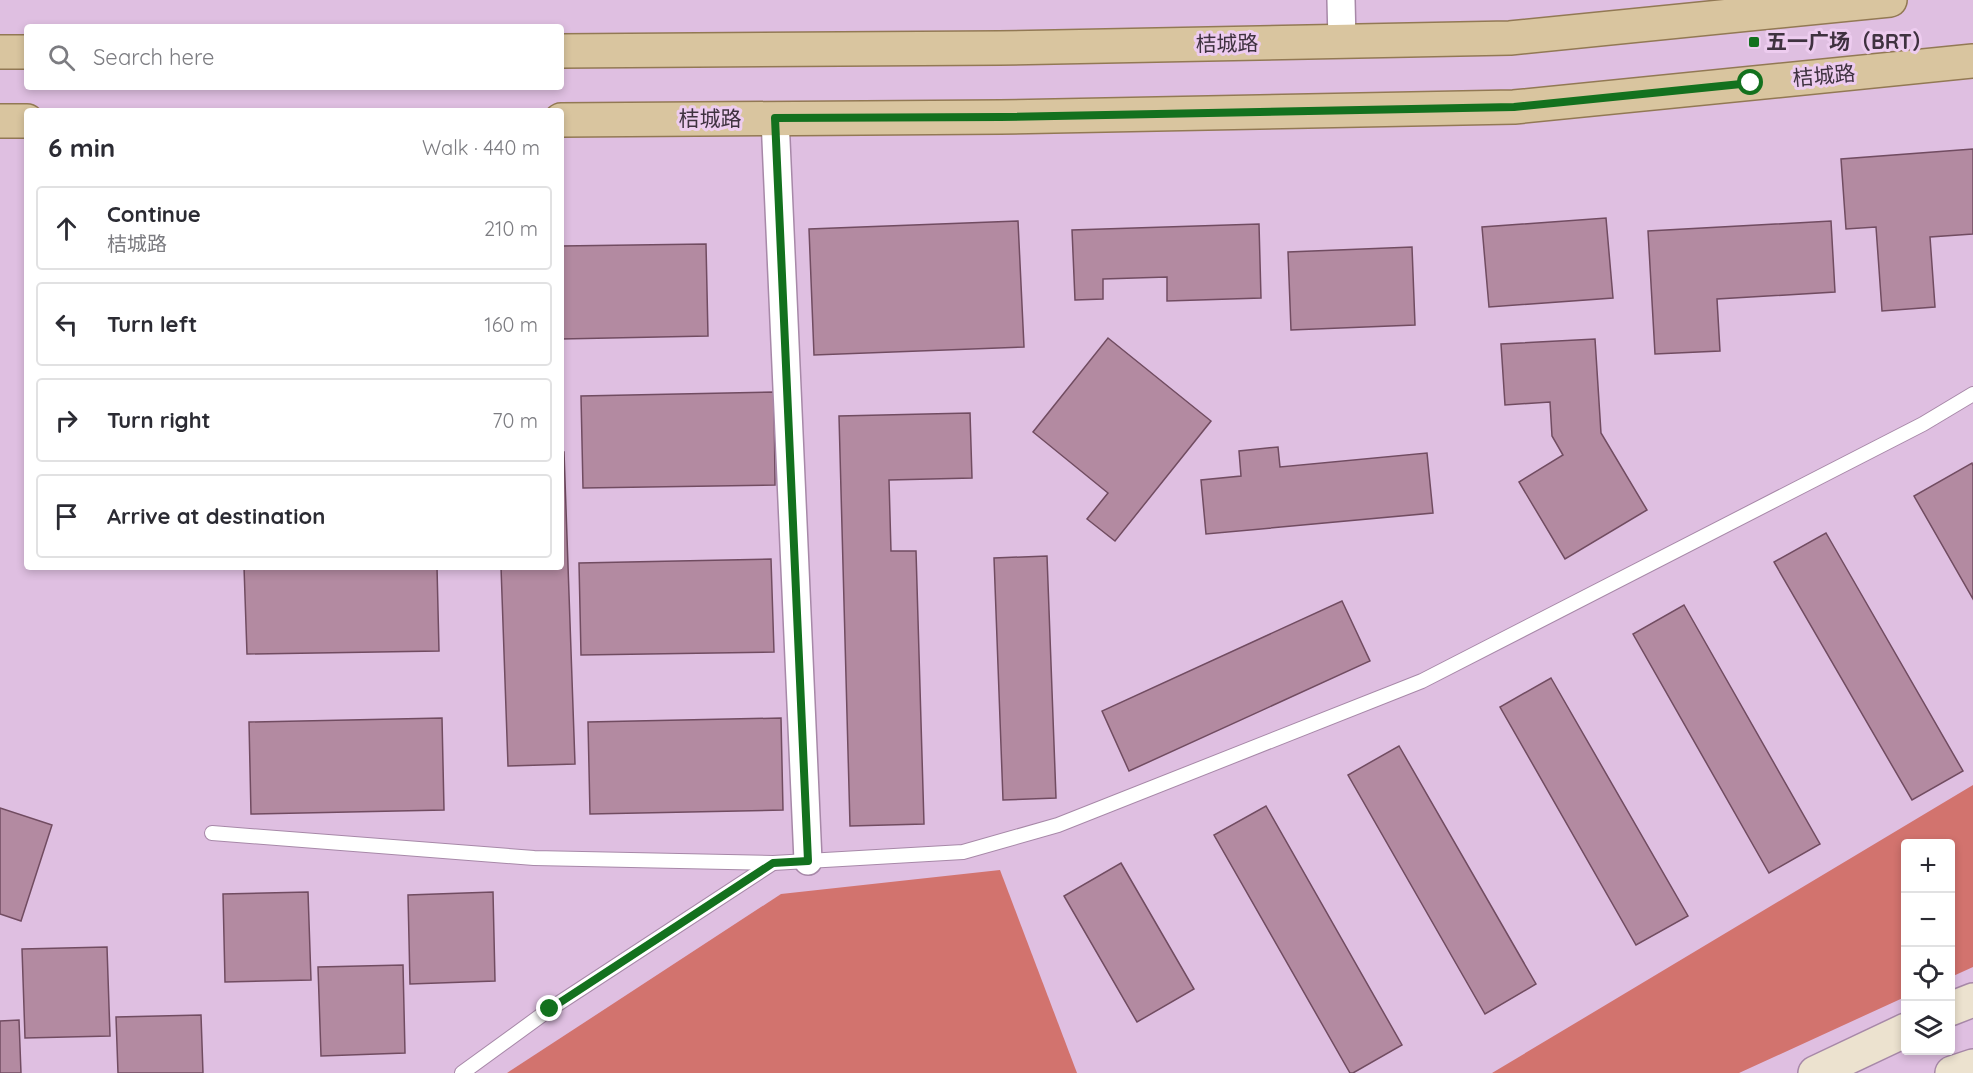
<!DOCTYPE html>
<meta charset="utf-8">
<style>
:root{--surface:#fff;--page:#f2f2f3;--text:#2b2b33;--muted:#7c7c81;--line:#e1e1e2}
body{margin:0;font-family:Quicksand,"Noto Sans SC",sans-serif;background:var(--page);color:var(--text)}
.controls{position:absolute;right:18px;bottom:18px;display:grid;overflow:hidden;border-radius:6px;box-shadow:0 3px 9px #0003}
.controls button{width:54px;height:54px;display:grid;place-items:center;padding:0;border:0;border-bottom:2px solid var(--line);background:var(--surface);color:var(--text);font:30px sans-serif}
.stop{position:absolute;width:18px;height:18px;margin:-14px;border:4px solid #13711e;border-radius:50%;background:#fff}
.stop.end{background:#13711e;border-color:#fff;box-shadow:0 2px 6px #0008}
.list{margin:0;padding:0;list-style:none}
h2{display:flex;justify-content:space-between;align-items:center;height:78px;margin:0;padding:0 24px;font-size:26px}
h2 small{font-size:20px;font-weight:400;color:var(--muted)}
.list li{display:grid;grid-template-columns:39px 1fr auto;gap:18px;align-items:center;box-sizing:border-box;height:84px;margin:0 12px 12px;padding:0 12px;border:2px solid var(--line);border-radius:6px}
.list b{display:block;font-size:22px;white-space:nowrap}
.list p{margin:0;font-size:20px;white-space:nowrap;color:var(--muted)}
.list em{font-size:20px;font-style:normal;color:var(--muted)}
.icon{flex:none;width:33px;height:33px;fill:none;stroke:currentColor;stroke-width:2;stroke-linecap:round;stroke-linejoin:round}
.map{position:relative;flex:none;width:1973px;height:1073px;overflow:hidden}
.search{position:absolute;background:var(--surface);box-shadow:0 3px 9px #0003;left:24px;top:24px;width:540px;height:66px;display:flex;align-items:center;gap:15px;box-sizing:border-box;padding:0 21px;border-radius:6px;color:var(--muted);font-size:22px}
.panel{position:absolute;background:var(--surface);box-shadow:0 3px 9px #0003;left:24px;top:108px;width:540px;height:462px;border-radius:6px}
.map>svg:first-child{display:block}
</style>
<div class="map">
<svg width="1973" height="1073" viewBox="0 0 1973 1073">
<rect width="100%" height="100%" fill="#dfbfe1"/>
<g fill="#d2736e">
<path d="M1973 785V967L1951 977 1950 844H1906L1905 997 1739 1073H1492Z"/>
<path d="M1000 870 1077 1073H507L781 894Z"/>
</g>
<g fill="#b38aa1" stroke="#714c61" stroke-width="1.5">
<path d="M1973 149V234L1930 237 1935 307 1882 311 1876 227 1846 229 1841 159Z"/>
<path d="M1606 218 1613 298 1489 307 1482 227Z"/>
<path d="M1018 221 1024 347 814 355 809 229Z"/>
<path d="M1831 221 1835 292 1717 299 1720 351 1655 354 1648 231Z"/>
<path d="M1259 224 1261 298 1167 301V277L1103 279V299L1075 300 1072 230Z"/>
<path d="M706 244 708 336 561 339V246Z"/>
<path d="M1412 247 1415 325 1291 330 1288 252Z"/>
<path d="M1108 338 1211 421 1115 541 1087 519 1108 493 1033 432Z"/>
<path d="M1595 339 1601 433 1647 510 1565 559 1519 482 1563 455 1552 436 1550 402 1505 405 1501 344Z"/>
<path d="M774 392 775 485 583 488 581 396Z"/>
<path d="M970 413 972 478 889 480 891 551H916L924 824 850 826 839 416Z"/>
<path d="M1278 447 1280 467 1427 453 1433 513 1206 534 1201 480 1241 476 1239 451Z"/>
<path d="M561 452H564L575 764 508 766 501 567H561Z"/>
<path d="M1972 463 1973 466V599L1914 496Z"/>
<path d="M1826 533 1963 771 1912 800 1774 562Z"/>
<path d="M1047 556 1056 798 1003 800 994 558Z"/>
<path d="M771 559 774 652 581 655 579 563Z"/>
<path d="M244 567H437L439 651 247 654Z"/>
<path d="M1342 601 1370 661 1129 771 1102 711Z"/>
<path d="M1684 605 1820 844 1769 873 1633 634Z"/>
<path d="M1551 678 1688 916 1636 945 1500 707Z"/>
<path d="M442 718 444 810 251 814 249 722Z"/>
<path d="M781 718 783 810 590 814 588 722Z"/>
<path d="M1399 746 1536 984 1485 1014 1348 775Z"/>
<path d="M1266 806 1402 1045 1353 1073H1350L1214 835Z"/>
<path d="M0 808 52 825 21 921 0 914Z"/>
<path d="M1121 863 1194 989 1137 1022 1064 896Z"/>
<path d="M308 892 311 980 225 982 223 894Z"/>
<path d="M493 892 495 981 410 984 408 895Z"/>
<path d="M107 947 110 1036 25 1038 22 949Z"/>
<path d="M403 965 405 1053 321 1056 318 967Z"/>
<path d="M201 1015 203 1073H118L116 1017Z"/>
<path d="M19 1020 21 1073H0V1021Z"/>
</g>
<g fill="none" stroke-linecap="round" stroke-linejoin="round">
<g stroke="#a788a8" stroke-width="16">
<g id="service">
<path d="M212 833 534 858 773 863 963 852 1058 825 1422 681 1923 424 1973 394"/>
<path d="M462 1073 550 1009 773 863"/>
</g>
</g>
<g stroke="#a788a8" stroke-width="30">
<g id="minor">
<path d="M1341 0 1342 41"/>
<path d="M775 118 808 861"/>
</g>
</g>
<g stroke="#a788a8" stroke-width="36">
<g id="secondary">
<path d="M1950 1009 1973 1000"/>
<path d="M1815 1073 1906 1030"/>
<path d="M1952 1073 1973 1066"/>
</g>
</g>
<g stroke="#927954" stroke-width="36">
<g id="primary">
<path d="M561 51 999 48 1510 38 1890 0"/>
<path d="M0 52H27"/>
<path d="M561 120 1000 117 1514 107 1973 61"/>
<path d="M0 121H27"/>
</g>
</g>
<use href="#service" stroke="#fff" stroke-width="14"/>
<use href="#minor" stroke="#fff" stroke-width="27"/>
<use href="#secondary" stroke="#ece2cf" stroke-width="33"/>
<use href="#primary" stroke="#d9c59f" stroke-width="33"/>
</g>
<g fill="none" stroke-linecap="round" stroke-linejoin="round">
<path stroke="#13711e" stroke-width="8" d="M550 1009 773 863 808 861 775 118 1000 117 1514 107 1751 83"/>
</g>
<rect fill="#13711e" stroke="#edccef" stroke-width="2" x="1748" y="36" width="12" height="12" rx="3"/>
<g text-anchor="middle" stroke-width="6" stroke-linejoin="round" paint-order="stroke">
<g font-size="21" font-weight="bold" fill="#3f3240" stroke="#edccef" text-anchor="start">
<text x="1766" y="49">五一广场（BRT）</text>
</g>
<g font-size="21" fill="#3f3240" stroke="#edccef">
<text transform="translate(1227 44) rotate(-1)" y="7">桔城路</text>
<text transform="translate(1824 76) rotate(-5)" y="7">桔城路</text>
<text x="710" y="126">桔城路</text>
</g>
</g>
</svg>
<div class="controls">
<button>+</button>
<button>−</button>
<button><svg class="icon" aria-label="locate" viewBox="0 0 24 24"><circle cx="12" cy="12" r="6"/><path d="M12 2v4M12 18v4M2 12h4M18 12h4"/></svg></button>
<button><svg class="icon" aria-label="layers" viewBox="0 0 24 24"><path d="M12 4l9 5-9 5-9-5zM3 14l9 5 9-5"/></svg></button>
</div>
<div class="stop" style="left:1751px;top:83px"></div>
<div class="stop end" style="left:550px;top:1009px"></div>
<div class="search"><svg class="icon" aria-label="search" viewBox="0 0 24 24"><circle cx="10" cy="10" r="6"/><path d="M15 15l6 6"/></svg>Search here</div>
<section class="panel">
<h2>6 min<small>Walk · 440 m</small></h2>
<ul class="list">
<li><svg class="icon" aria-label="ahead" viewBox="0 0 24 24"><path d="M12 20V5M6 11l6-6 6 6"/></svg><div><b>Continue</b><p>桔城路</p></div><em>210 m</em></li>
<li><svg class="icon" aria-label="left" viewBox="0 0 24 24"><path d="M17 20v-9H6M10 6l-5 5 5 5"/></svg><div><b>Turn left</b></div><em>160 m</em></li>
<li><svg class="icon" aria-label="right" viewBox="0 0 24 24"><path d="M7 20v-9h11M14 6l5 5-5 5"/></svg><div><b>Turn right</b></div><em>70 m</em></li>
<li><svg class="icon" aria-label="arrive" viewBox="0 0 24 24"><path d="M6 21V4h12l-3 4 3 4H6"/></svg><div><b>Arrive at destination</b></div></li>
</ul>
</section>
</div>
